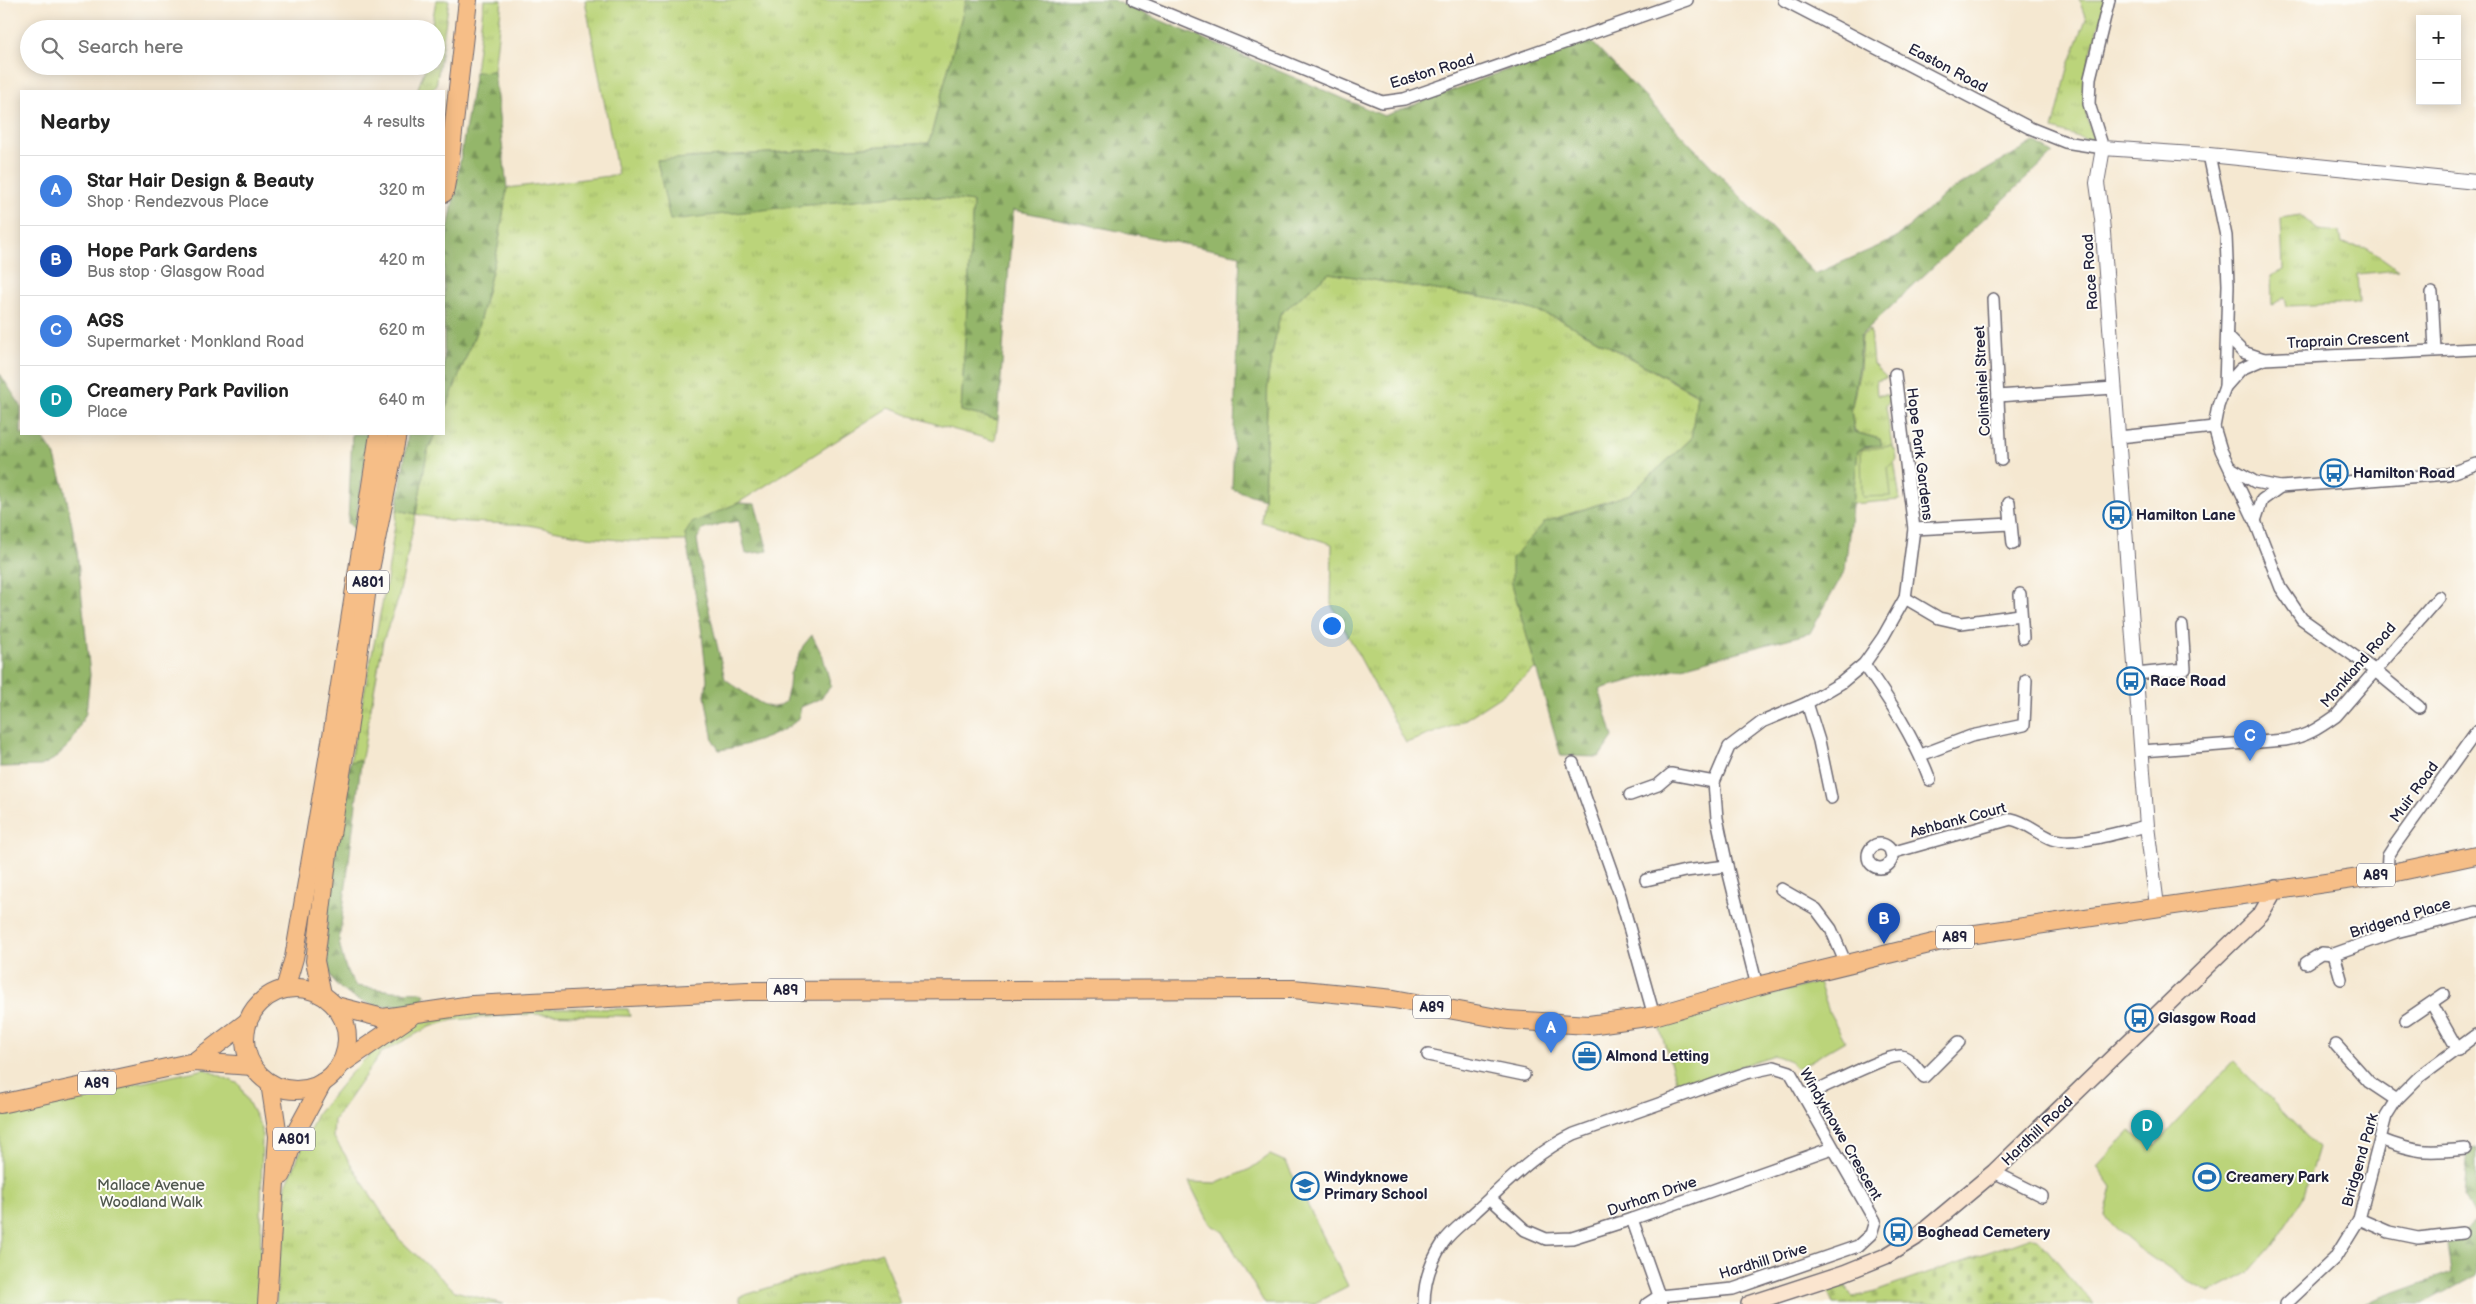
<!DOCTYPE html>
<meta charset="utf-8">
<style>
:root{--surface:#fff;--page:#f6f6f6;--text:#222;--muted:#767676;--line:#e0e0e0;--accent:#ea580c}
body{margin:0;font-family:"Balsamiq Sans",sans-serif;background:var(--page);color:var(--text)}
.controls{position:absolute;right:15px;top:15px;display:grid;overflow:hidden;border-radius:0px;box-shadow:0 2px 12px #0003}
.controls button{width:45px;height:45px;display:grid;place-items:center;padding:0;border:0;border-bottom:1px solid var(--line);background:var(--surface);color:var(--text);font:25px sans-serif}
.you{position:absolute;left:1331px;top:625px;width:18px;height:18px;margin:-12px;border:4px solid #fff;border-radius:50%;background:#1a73e8;box-shadow:0 0 0 8px #1a73e833}
.badge{display:grid;place-items:center;width:32px;height:32px;border-radius:50%;background:var(--accent);color:#fff;font-size:16px;font-weight:700}
.pin{position:absolute;translate:-50% -41px;filter:drop-shadow(0 1px 2px #0008)}
.pin::after{content:'';position:absolute;top:26px;width:18px;height:15px;background:inherit;clip-path:polygon(0 0,100% 0,50% 100%)}
.list{margin:0;padding:0;list-style:none}
h2{display:flex;justify-content:space-between;align-items:center;height:65px;margin:0;padding:0 20px;font-size:21px}
h2 small{font-size:16px;font-weight:400;color:var(--muted)}
.list li{display:grid;grid-template-columns:32px 1fr auto;gap:15px;align-items:center;box-sizing:border-box;height:70px;padding:0 20px;border-top:1px solid var(--line)}
.list b{display:block;font-size:19px;white-space:nowrap}
.list p{margin:0;font-size:16px;white-space:nowrap;color:var(--muted)}
.list em{font-size:16px;font-style:normal;color:var(--muted)}
.icon{flex:none;width:28px;height:28px;fill:none;stroke:currentColor;stroke-width:2;stroke-linecap:round;stroke-linejoin:round}
.map{position:relative;flex:none;width:2476px;height:1304px;overflow:hidden}
.search{position:absolute;background:var(--surface);box-shadow:0 2px 12px #0003;left:20px;top:20px;width:425px;height:55px;display:flex;align-items:center;gap:12px;box-sizing:border-box;padding:0 18px;border-radius:28px;color:var(--muted);font-size:19px}
.panel{position:absolute;background:var(--surface);box-shadow:0 2px 12px #0003;left:20px;top:90px;width:425px;height:345px;border-radius:0px}
.map>svg:first-child{display:block}
</style>
<div class="map">
<svg width="2476" height="1304" viewBox="0 0 2476 1304">
<defs>
<pattern id="grass-tufts" width="24" height="20" patternUnits="userSpaceOnUse" patternTransform="scale(1.25)"><rect width="24" height="20" fill="#bbd47a"/><path d="M3 7l-1-3M5 7V3M7 7l1-3M15 17l-1-3M17 17v-4M19 17l1-3" fill="none" stroke="#a0b66a"/></pattern>
<pattern id="forest-firs" width="22" height="20" patternUnits="userSpaceOnUse" patternTransform="scale(1.25)"><rect width="22" height="20" fill="#94b66a"/><path d="M5 1l3.5 6h-7zM16 11l3.5 6h-7z" fill="#789458"/></pattern>
<pattern id="cemetery-stones" width="16" height="16" patternUnits="userSpaceOnUse" patternTransform="scale(1.25)"><rect width="16" height="16" fill="#bbd47a"/><path d="M2 7V4a2 2 0 0 1 4 0v3zM10 15v-3a2 2 0 0 1 4 0v3z" fill="#a0b66a"/></pattern>
</defs>
<rect width="100%" height="100%" fill="#fdfcf7"/>
<filter id="ink" filterUnits="userSpaceOnUse"><feTurbulence type="fractalNoise" baseFrequency=".02" numOctaves="2"/><feDisplacementMap in="SourceGraphic" scale="10" xChannelSelector="R" yChannelSelector="G"/><feConvolveMatrix kernelMatrix="1 2 1 2 8 2 1 2 1" color-interpolation-filters="sRGB"/></filter>
<filter id="wash" filterUnits="userSpaceOnUse"><feTurbulence type="fractalNoise" baseFrequency=".0096" numOctaves="4" result="noise"/><feDisplacementMap in="SourceGraphic" scale="20" xChannelSelector="R" yChannelSelector="G"/><feGaussianBlur stdDeviation="1.12" result="paint"/><feColorMatrix in="noise" values="0 0 0 0 0 0 0 0 0 0 0 0 0 0 0 0 0 1.4 0 .05"/><feComposite in="paint" operator="in"/></filter>
<g filter="url(#wash)">
<rect width="100%" height="100%" fill="#f5e8d1"/>
<g fill="url(#grass-tufts)" stroke="#6e7b5a">
<path d="M436 0H449L436 86 428 91H417L426 66H436V29H431Z"/>
<path d="M484 0H502L494 71 475 72Z"/>
<path d="M585 0H966L929 143 657 160 670 219 911 194 973 202 961 411 998 420 995 441 941 426 888 408 738 503 715 514 685 534 686 541H631L587 537 529 525 449 521 416 514 398 600 383 641 361 763 359 760 350 762 387 580 397 510 416 514 427 453 435 434H444V413L478 327 498 247 507 188 618 175Z"/>
<path d="M2079 0H2107C2093 50 2072 91 2095 142L2053 129 2069 65 2086 19Z"/>
<path d="M2300 215 2318 230 2339 232 2341 244 2368 248 2399 270 2357 274 2359 303 2287 306 2285 297 2272 305 2271 276 2283 270 2281 218Z"/>
<path d="M1329 273 1505 301 1557 318 1697 395 1691 439 1630 494 1545 522 1512 584 1536 668 1501 696 1458 724 1406 743 1331 604 1332 544 1261 522 1264 499 1268 376 1280 314Z"/>
<path d="M1870 330 1873 364 1887 378 1876 381 1877 395H1888L1891 398 1886 406 1900 500 1852 504 1858 451 1863 448 1882 444 1880 439 1855 432 1851 411 1860 369 1862 335Z"/>
<path d="M562 1008 628 1009 630 1016 533 1014 453 1020 429 1027 381 1053 334 1120 333 1136 398 1238 455 1291 503 1304H276L280 1228 286 1185 317 1114 350 1074 387 1037 412 1021 443 1014Z"/>
<path d="M882 1252 900 1304H741L739 1297Z"/>
</g>
<g fill="url(#forest-firs)" stroke="#5b6c52">
<path d="M966 0H1113L1384 116 1589 39 1815 274 1895 239 1947 193 2034 142 2053 153 1861 335 1859 368 1851 410 1854 432 1880 439 1882 445 1864 447 1858 451 1845 570 1810 633 1599 689 1613 737 1599 757 1561 756 1512 584V558L1545 522 1630 494 1691 439 1697 394 1557 318 1505 301 1329 273 1280 314 1268 376 1264 499 1232 489 1240 255 1013 210 998 420 961 411 973 202 910 194 670 220 657 160 929 143Z"/>
<path d="M494 71 507 188 498 247 478 327 444 413V255L475 72Z"/>
<path d="M0 374 21 406V434H40L54 454 65 490 77 551 90 675 86 713 71 743 54 759 41 766 0 767Z"/>
<path d="M352 434H370L354 529 348 523Z"/>
<path d="M408 434H435L427 453 416 514 397 510Z"/>
<path d="M738 503 755 504 768 551 746 554 739 521 720 524 702 530 697 539 705 593 725 679C736 686 763 709 774 707 778 707 782 704 785 702L789 687 790 674 797 661 803 646 812 635 823 657 831 686 820 699 801 707C800 712 799 718 796 721 778 737 742 747 719 750L713 740 705 696 707 679 701 626 685 534 692 523Z"/>
<path d="M359 760 361 763 339 942C343 958 345 973 356 986L392 991 421 992 425 995 424 1001 420 1003C408 1004 395 1007 382 1006 368 1006 345 995 335 983 311 954 344 804 350 762Z"/>
<path d="M2476 1148V1217L2464 1196 2468 1150Z"/>
<path d="M2476 1221V1275L2422 1304H2364L2451 1273 2447 1245Z"/>
</g>
<path fill="url(#cemetery-stones)" stroke="#6e7b5a" d="M2031 1237 2039 1240 2093 1304H1833L1827 1289 1844 1283 1853 1297 1875 1292Z"/>
<g fill="#bbd47a" stroke="#6e7b5a">
<path d="M1891 446 1896 451 1897 460 1888 467 1891 496 1862 497 1861 450Z"/>
<path d="M1819 982 1829 1012 1845 1041 1797 1069 1788 1060 1774 1055 1678 1087 1659 1026Z"/>
<path d="M2233 1061 2318 1148 2303 1198 2271 1247 2248 1273 2210 1293C2172 1271 2133 1250 2105 1216L2112 1187 2097 1166 2130 1131 2155 1145Z"/>
<path d="M205 1069 239 1084 262 1129 260 1304H0V1113Z"/>
<path d="M1270 1155 1286 1162 1348 1286 1313 1304H1265L1223 1232 1210 1224 1189 1182 1217 1183 1250 1169Z"/>
</g>
</g>
<g filter="url(#ink)">
<g fill="none" stroke-linecap="round" stroke-linejoin="round">
<g stroke="#6c6770" stroke-width="14">
<g id="minor">
<path d="M1134 0 1382 102 1404 99 1687 0"/>
<path d="M1784 0 2030 128 2065 142 2103 148 2089 104 2090 78 2109 0"/>
<path d="M2209 155 2226 236 2228 285 2225 387 2218 406 2214 427 2221 450 2255 521 2281 588 2302 619 2374 670 2419 707"/>
<path d="M2432 293 2435 350"/>
<path d="M1993 299 2001 460"/>
<path d="M2228 337 2243 352 2264 359 2476 349"/>
<path d="M2225 387 2241 369 2264 359"/>
<path d="M1998 396 2114 388"/>
<path d="M2119 437 2214 427"/>
<path d="M2231 468 2255 482 2280 487 2448 474 2476 464"/>
<path d="M2009 503 2013 544"/>
<path d="M2255 521 2262 500 2280 487"/>
<path d="M1914 529 2011 524"/>
<path d="M2020 594 2023 638"/>
<path d="M1905 598 1939 618 1961 623 2020 615"/>
<path d="M1864 664C1890 701 1914 737 1930 780"/>
<path d="M2136 674 2185 669 2182 626"/>
<path d="M1807 703 1819 741 1831 798"/>
<path d="M2142 751 2285 740C2306 737 2319 728 2336 716L2439 597"/>
<path d="M1921 755 1971 736 2024 725 2026 680"/>
<path d="M1573 763 1620 895 1654 1016"/>
<path d="M1630 795 1658 785 1671 774 1714 782"/>
<circle cx="1880" cy="856" r="12"/>
<path d="M1891 853 2011 819C2027 822 2037 833 2052 839 2075 847 2122 831 2147 826"/>
<path d="M2387 874 2388 856 2395 845 2476 732"/>
<path d="M1646 880 1685 871 1727 866"/>
<path d="M1781 889 1816 909 1831 929 1846 964"/>
<path d="M2306 963 2322 953 2334 954"/>
<path d="M2341 979 2334 954 2396 932 2476 912"/>
<path d="M1757 986 1727 866 1717 818 1714 782 1729 747 1762 722 1807 703 1841 683 1864 664 1883 637 1905 598 1914 529 1895 374"/>
<path d="M2432 1004 2458 1050"/>
<path d="M2406 1020 2444 994"/>
<path d="M2336 1045 2369 1082 2396 1100"/>
<path d="M1428 1055 1524 1075"/>
<path d="M1804 1096C1821 1089 1887 1054 1901 1056 1911 1058 1918 1070 1924 1077L1959 1042"/>
<path d="M2380 1139C2415 1153 2428 1153 2465 1149"/>
<path d="M1994 1172 2042 1196"/>
<path d="M1490 1198 1525 1230 1546 1239 1572 1238 1632 1219 1832 1148"/>
<path d="M1632 1219 1662 1304"/>
<path d="M2359 1219 2389 1232 2418 1238 2462 1233"/>
<path d="M1424 1304C1424 1282 1431 1261 1443 1243 1451 1231 1466 1221 1476 1211 1509 1181 1533 1154 1574 1134L1746 1073 1774 1067 1790 1072 1875 1221 1871 1234 1858 1246 1733 1289 1659 1296 1647 1304"/>
<path d="M2286 1304 2335 1258 2359 1219 2386 1116 2396 1100 2419 1077 2476 1035"/>
</g>
</g>
<g stroke="#6c6770" stroke-width="16">
<path id="tertiary" d="M2157 906 2147 826 2102 219 2097 183 2103 148 2209 155 2476 182"/>
</g>
<g stroke="#6c6770" stroke-width="18">
<path id="secondary" d="M1749 1304 1844 1273 1886 1256 1915 1238 1994 1172 2261 914 2276 888"/>
</g>
<g stroke="#6c6770" stroke-width="20">
<g id="primary">
<path d="M444 193 450 159 468 0"/>
<circle cx="296" cy="1039" r="51"/>
<path d="M285 989 294 958 333 730 379 434"/>
<path d="M322 994 315 961 328 853 348 731 368 580 397 434"/>
<path d="M336 1006 383 1018 472 1005 747 991 1293 989 1394 999 1508 1020 1589 1025 1654 1016 1757 986 1962 936 2387 874 2476 855"/>
<path d="M194 1062 247 1022"/>
<path d="M340 1065 410 1017"/>
<path d="M0 1104 194 1062 252 1066"/>
<path d="M282 1175 296 1132 323 1082"/>
<path d="M267 1304 278 1136 270 1083"/>
</g>
</g>
<use href="#minor" stroke="#fff" stroke-width="11"/>
<use href="#tertiary" stroke="#fff" stroke-width="14"/>
<use href="#secondary" stroke="#fbe5cf" stroke-width="15"/>
<use href="#primary" stroke="#f6be87" stroke-width="18"/>
</g>
</g>
<defs>
<g id="bus-ring" transform="scale(1.4375)"><circle r="9.5" fill="#fdfcf7" stroke="#1f6fb2" stroke-width="1.5"/><path d="M-5-6H5V4H4V6H2V4H-2V6H-4V4H-5ZM-3.5-4V0h7V-4ZM-3.5 1.2v1.5H-2V1.2ZM2 1.2v1.5H3.5V1.2Z" fill="#1f6fb2"/></g>
<g id="office-ring" transform="scale(1.4375)"><circle r="9.5" fill="#fdfcf7" stroke="#1f6fb2" stroke-width="1.5"/><path d="M-6-3h4V-5.5h4V-3h4V5H-6ZM-1-4.5V-3h2v-1.5ZM-6 0V1H6V0Z" fill="#1f6fb2"/></g>
<g id="stadium-ring" transform="scale(1.4375)"><circle r="9.5" fill="#fdfcf7" stroke="#1f6fb2" stroke-width="1.5"/><path d="M0-5a6.5 5 0 1 0 0 10a6.5 5 0 1 0 0-10ZM-3.5-1.8h7v3.6h-7Z" fill="#1f6fb2"/></g>
<g id="school-ring" transform="scale(1.4375)"><circle r="9.5" fill="#fdfcf7" stroke="#1f6fb2" stroke-width="1.5"/><path d="M0-5L7-2L0 1L-7-2ZM-4 1L0 2.5L4 1V4Q0 6-4 4Z" fill="#1f6fb2"/></g>
</defs>
<g fill-rule="evenodd">
<use href="#bus-ring" x="2334" y="473"/>
<use href="#bus-ring" x="2117" y="515"/>
<use href="#bus-ring" x="2131" y="681"/>
<use href="#bus-ring" x="2139" y="1018"/>
<use href="#office-ring" x="1587" y="1056"/>
<use href="#stadium-ring" x="2207" y="1177"/>
<use href="#school-ring" x="1305" y="1186"/>
<use href="#bus-ring" x="1898" y="1232"/>
</g>
<g text-anchor="middle" stroke-width="4" stroke-linejoin="round" paint-order="stroke">
<g fill="#fdfcf7" stroke="#646373" stroke-width="1">
<rect x="347" y="570.5" width="42" height="23" rx="4"/>
<rect x="2357" y="863.5" width="38" height="23" rx="4"/>
<rect x="1936" y="925.5" width="38" height="23" rx="4"/>
<rect x="767" y="978.5" width="38" height="23" rx="4"/>
<rect x="1413" y="995.5" width="38" height="23" rx="4"/>
<rect x="78" y="1071.5" width="38" height="23" rx="4"/>
<rect x="273" y="1127.5" width="42" height="23" rx="4"/>
</g>
<g font-size="14" font-weight="bold" fill="#22223b">
<text x="368" y="587">A801</text>
<text x="2376" y="880">A89</text>
<text x="1955" y="942">A89</text>
<text x="786" y="995">A89</text>
<text x="1432" y="1012">A89</text>
<text x="97" y="1088">A89</text>
<text x="294" y="1144">A801</text>
</g>
<g font-size="15" fill="#22223b" stroke="#fdfcf7">
<text transform="translate(1948 68) rotate(28)" y="5">Easton Road</text>
<text transform="translate(1432 71) rotate(-17)" y="5">Easton Road</text>
<text transform="translate(2090 272) rotate(-94)" y="5">Race Road</text>
<text transform="translate(2348 340) rotate(-3)" y="5">Traprain Crescent</text>
<text transform="translate(1982 381) rotate(-93)" y="5">Colinshiel Street</text>
<text transform="translate(1920 454) rotate(83)" y="5">Hope Park Gardens</text>
<text transform="translate(2358 665) rotate(-49)" y="5">Monkland Road</text>
<text transform="translate(2414 792) rotate(-54)" y="5">Muir Road</text>
<text transform="translate(1958 820) rotate(-15)" y="5">Ashbank Court</text>
<text transform="translate(2400 918) rotate(-17)" y="5">Bridgend Place</text>
<text transform="translate(2037 1131) rotate(-44)" y="5">Hardhill Road</text>
<text transform="translate(1841 1134) rotate(60)" y="5">Windyknowe Crescent</text>
<text transform="translate(2360 1160) rotate(-74)" y="5">Bridgend Park</text>
<text transform="translate(1652 1196) rotate(-19)" y="5">Durham Drive</text>
<text transform="translate(1763 1261) rotate(-17)" y="5">Hardhill Drive</text>
</g>
<g font-size="15" font-weight="bold" fill="#22223b" stroke="#fdfcf7" text-anchor="start">
<text x="2353" y="478">Hamilton Road</text>
<text x="2136" y="520">Hamilton Lane</text>
<text x="2150" y="686">Race Road</text>
<text x="2158" y="1023">Glasgow Road</text>
<text x="1606" y="1061">Almond Letting</text>
<text x="1324" y="1182">Windyknowe<tspan x="1324" dy="17">Primary School</tspan></text>
<text x="2226" y="1182">Creamery Park</text>
<text x="1917" y="1237">Boghead Cemetery</text>
</g>
<g font-size="15" fill="#50574e" stroke="#fdfcf7">
<text x="151" y="1190">Mallace Avenue<tspan x="151" dy="17">Woodland Walk</tspan></text>
</g>
</g>
</svg>
<div class="controls">
<button>+</button>
<button>−</button>
</div>
<div class="you"></div>
<div class="pin badge" style="left:1551px;top:1053px;background:#3f7fe0">A</div>
<div class="pin badge" style="left:1884px;top:944px;background:#1a4fb4">B</div>
<div class="pin badge" style="left:2250px;top:761px;background:#3f7fe0">C</div>
<div class="pin badge" style="left:2147px;top:1151px;background:#0f9aa8">D</div>
<div class="search"><svg class="icon" aria-label="search" viewBox="0 0 24 24"><circle cx="10" cy="10" r="6"/><path d="M15 15l6 6"/></svg>Search here</div>
<section class="panel">
<h2>Nearby<small>4 results</small></h2>
<ul class="list">
<li><span class="badge" style="background:#3f7fe0">A</span><div><b>Star Hair Design &amp; Beauty</b><p>Shop · Rendezvous Place</p></div><em>320 m</em></li>
<li><span class="badge" style="background:#1a4fb4">B</span><div><b>Hope Park Gardens</b><p>Bus stop · Glasgow Road</p></div><em>420 m</em></li>
<li><span class="badge" style="background:#3f7fe0">C</span><div><b>AGS</b><p>Supermarket · Monkland Road</p></div><em>620 m</em></li>
<li><span class="badge" style="background:#0f9aa8">D</span><div><b>Creamery Park Pavilion</b><p>Place</p></div><em>640 m</em></li>
</ul>
</section>
</div>
